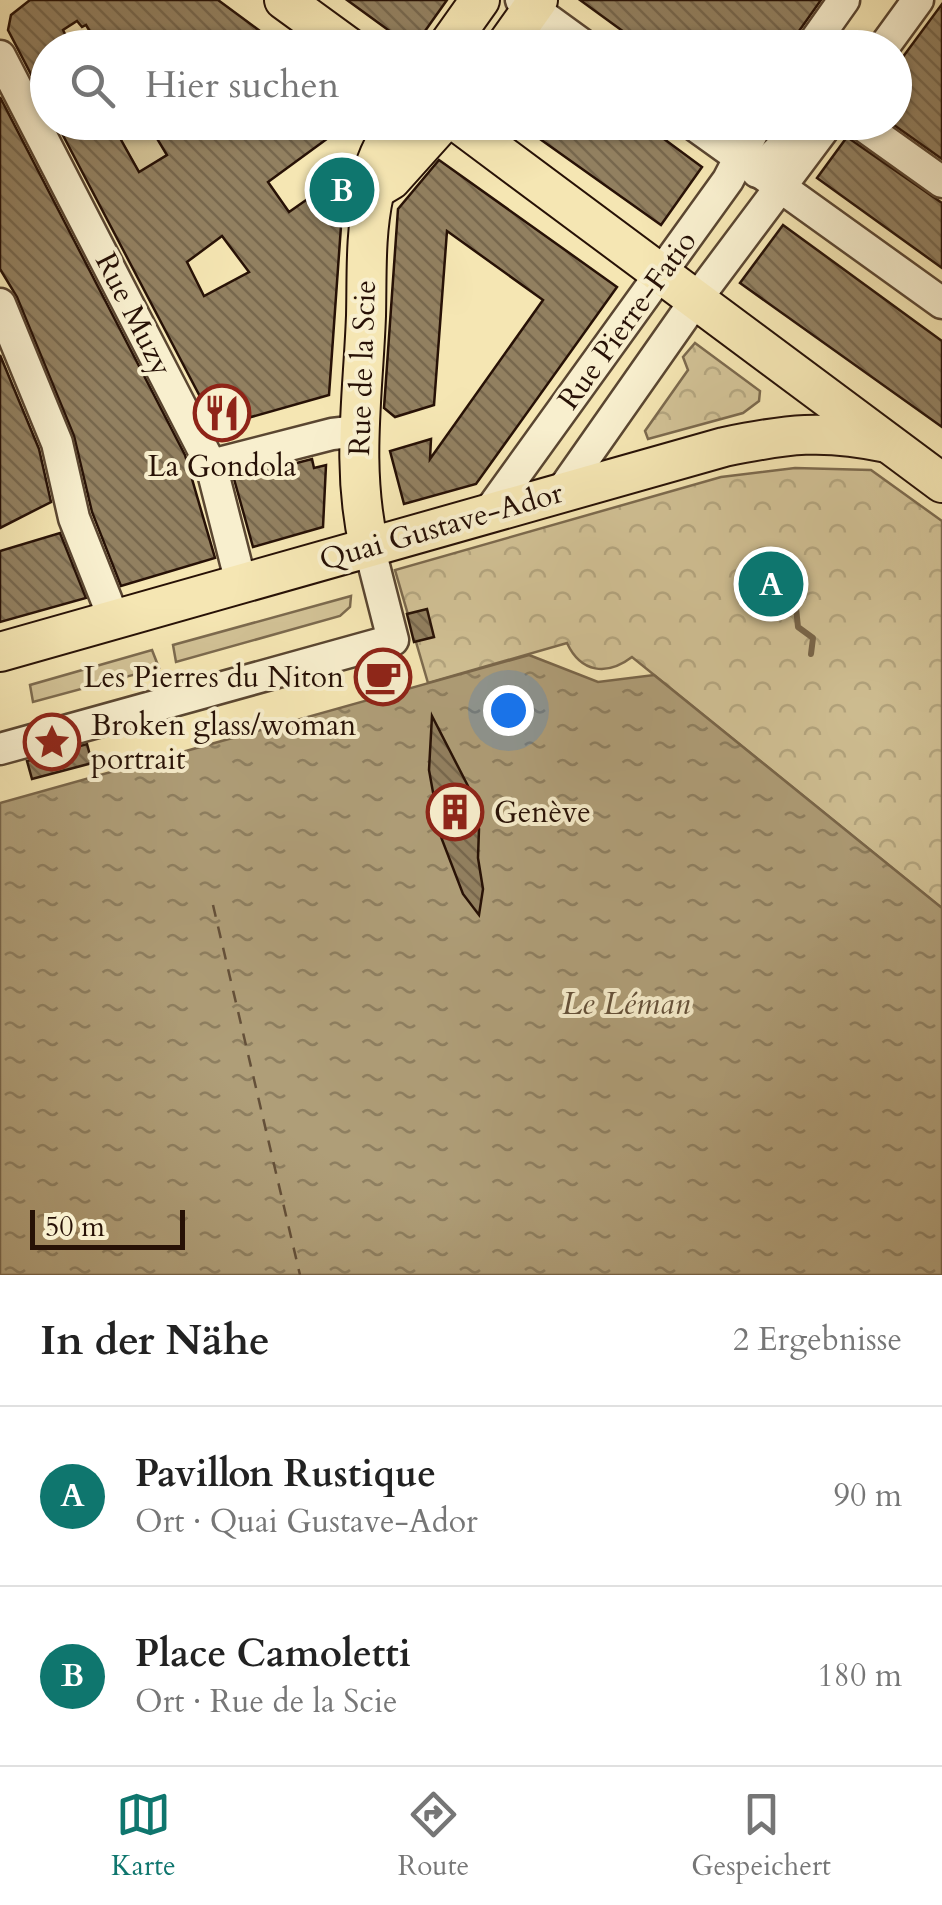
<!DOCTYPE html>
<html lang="de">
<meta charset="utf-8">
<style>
:root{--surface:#fff;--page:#f2f2f2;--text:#222;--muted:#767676;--line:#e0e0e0;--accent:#0f766e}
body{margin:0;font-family:Cardo,serif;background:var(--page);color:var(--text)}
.scale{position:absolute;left:30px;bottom:25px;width:155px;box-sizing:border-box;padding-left:10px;border:5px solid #271106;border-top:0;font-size:28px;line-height:35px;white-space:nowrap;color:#271106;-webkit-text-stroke:8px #f8efce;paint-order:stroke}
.you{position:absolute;left:508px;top:710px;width:35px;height:35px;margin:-25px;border:8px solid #fff;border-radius:50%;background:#1a73e8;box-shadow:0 0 0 15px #1a73e833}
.badge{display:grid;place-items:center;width:65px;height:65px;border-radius:50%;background:var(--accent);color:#fff;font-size:32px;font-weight:700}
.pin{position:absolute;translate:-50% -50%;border:5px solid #fff;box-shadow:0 2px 10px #0006}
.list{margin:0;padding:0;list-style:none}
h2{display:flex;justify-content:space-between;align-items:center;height:130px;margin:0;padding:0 40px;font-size:42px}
h2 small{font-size:32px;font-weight:400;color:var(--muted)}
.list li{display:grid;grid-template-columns:65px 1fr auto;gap:30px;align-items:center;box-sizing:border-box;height:180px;padding:0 40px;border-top:2px solid var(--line)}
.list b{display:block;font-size:38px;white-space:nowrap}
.list p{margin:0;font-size:32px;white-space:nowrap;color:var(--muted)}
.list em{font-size:32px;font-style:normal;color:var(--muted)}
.icon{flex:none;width:55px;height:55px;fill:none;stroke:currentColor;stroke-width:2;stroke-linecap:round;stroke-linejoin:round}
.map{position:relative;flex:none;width:942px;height:1275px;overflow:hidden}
.search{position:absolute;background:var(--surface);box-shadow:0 2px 8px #0004;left:30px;right:30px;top:30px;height:110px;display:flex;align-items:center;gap:25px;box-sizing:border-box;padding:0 35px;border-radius:55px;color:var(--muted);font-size:38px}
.sheet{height:490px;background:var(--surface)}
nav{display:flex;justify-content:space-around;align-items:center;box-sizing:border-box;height:140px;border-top:2px solid var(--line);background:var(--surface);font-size:28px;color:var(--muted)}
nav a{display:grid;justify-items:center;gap:5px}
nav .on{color:var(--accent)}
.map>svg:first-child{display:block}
</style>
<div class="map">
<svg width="942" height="1275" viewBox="0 0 942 1275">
<defs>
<pattern id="park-crowns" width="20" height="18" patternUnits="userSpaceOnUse" patternTransform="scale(2.5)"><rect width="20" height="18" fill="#d2c296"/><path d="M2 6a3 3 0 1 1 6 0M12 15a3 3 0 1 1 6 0" fill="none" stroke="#b4a680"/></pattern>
<pattern id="water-ripples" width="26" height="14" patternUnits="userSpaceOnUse" patternTransform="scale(2.5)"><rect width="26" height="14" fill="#af9e78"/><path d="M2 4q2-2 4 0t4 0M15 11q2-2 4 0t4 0" fill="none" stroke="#8e7f60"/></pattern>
<pattern id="building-back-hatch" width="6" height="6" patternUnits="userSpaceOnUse" patternTransform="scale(2.5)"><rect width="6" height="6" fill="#928060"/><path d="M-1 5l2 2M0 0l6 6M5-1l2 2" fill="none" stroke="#77674d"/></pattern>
</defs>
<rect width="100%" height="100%" fill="#f5e6b3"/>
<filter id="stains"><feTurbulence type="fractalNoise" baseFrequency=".002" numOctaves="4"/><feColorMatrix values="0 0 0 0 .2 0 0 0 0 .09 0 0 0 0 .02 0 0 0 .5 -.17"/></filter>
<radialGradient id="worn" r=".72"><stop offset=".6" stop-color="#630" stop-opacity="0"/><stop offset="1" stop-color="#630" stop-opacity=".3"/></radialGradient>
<g fill="#d2c296" stroke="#7c6a4e" stroke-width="2.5">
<path d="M111 123H149L151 125 167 155 158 161 144 181Z"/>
<path d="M351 596 350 607 340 616 176 662 173 645Z"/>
<path d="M152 650 159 668 33 702 30 685Z"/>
</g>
<g fill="url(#park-crowns)" stroke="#7c6a4e" stroke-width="2.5">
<path d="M695 343 760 391 759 401 743 413 648 439 645 431 688 370 683 357Z"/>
<path d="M795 468 871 470 942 521V908L632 657C607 676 581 673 567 643L428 683 395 570 721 477Z"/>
</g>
<path fill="url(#water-ripples)" stroke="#79664a" stroke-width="2.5" d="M529 655 598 682 654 675 942 908V1275H0V803Z"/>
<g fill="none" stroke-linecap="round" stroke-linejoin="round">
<path stroke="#79664a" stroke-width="6" d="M781 593 796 608 798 627 813 638 811 654"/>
<path stroke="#645039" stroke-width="2.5" stroke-dasharray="12 10" stroke-linecap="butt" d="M213 905 300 1275"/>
</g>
<g fill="url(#building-back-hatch)" stroke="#271106" stroke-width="2.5" fill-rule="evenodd">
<path d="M30 0H218L283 48H100L86 25 82 27 77 21 63 30 72 48H48V107L8 30 11 15Z"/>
<path d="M347 0H447L413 48Z"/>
<path d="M580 0H821L787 48H646Z"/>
<path d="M942 4V159L894 125V69Z"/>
<path d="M0 97 185 455 215 558 121 586 92 512 74 436 17 297 0 269Z"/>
<path d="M56 122H111L139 172 167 155 147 122H350L268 182 289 212 309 198 323 200 341 226 329 395 216 427ZM222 236 249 272 204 296 187 262Z"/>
<path d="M516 122H641L702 167 661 225Z"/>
<path d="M847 137 942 203V268L817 178Z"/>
<path d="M439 160 617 287 476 484 404 504 390 451 431 439 430 459 543 300 447 231 434 405 395 417 384 408 398 209Z"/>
<path d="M783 225 942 341V427L740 283Z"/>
<path d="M0 355 39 449 51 502 0 528Z"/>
<path d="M312 459 314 468 326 465 323 527 253 547 234 479Z"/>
<path d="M60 533 86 598 0 622V551Z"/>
<path d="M427 609 434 637 414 642 407 614Z"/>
<path d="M432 716 469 788 479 829 478 858 483 889 479 915 463 894 441 837 429 770Z"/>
<path d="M87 744 92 763 32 779 27 761Z"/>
</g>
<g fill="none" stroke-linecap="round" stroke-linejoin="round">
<g stroke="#5a4631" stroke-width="35">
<g id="minor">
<path d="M521 0 587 48"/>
<path d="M810 48 844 0"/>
<path d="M883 48 918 0"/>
<path d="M0 56 211 465 241 583"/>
<path d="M690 122 942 303"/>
<path d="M858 122 942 182"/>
<path d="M757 172 807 122"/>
<path d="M0 304 57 443 74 518 114 619"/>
<path d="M211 465 332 434 358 431"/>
<path d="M561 492 695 301 829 122"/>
<path d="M488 513 728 180 758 122"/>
<path d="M0 749 393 640 369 546"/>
</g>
</g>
<g stroke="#271106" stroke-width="42">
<g id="major">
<path d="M284 0 350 48"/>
<path d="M446 48 480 0"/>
<path d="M504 48 538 0"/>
<path d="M457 122 942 483"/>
<path d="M376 189 391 180 443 122"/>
<path d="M369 546C351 466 363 396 366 316 367 274 365 234 374 194 377 184 372 173 376 163 381 149 389 135 397 122"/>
<path d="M0 652 724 447C787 434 823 429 887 443"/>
</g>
</g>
<use href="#minor" stroke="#f8efce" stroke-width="30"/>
<use href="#major" stroke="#f5e6b3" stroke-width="38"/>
</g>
<defs>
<g id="restaurant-ring" transform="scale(2.875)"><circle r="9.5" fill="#f8efce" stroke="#8f2418" stroke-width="1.5"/><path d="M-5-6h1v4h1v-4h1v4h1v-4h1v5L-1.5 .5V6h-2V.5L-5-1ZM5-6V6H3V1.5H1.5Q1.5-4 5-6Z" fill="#8f2418"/></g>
<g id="cafe-ring" transform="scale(2.875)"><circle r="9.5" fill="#f8efce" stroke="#8f2418" stroke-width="1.5"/><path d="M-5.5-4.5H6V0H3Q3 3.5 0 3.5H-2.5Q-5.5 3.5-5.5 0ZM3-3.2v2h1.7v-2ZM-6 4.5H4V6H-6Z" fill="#8f2418"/></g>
<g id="sight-ring" transform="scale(2.875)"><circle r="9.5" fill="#f8efce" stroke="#8f2418" stroke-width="1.5"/><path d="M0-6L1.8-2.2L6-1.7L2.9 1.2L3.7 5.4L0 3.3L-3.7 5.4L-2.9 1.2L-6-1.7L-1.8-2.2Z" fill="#8f2418"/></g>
<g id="building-ring" transform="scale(2.875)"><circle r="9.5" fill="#f8efce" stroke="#8f2418" stroke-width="1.5"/><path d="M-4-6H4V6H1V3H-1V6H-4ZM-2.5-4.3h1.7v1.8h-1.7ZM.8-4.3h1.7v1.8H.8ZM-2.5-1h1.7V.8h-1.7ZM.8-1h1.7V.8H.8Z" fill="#8f2418"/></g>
</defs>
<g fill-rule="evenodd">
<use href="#restaurant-ring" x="222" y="413"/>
<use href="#cafe-ring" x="383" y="677"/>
<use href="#sight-ring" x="52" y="742"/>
<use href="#building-ring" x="455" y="812"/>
</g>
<g text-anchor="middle" stroke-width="8" stroke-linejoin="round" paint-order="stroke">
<g font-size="30" fill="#271106" stroke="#f8efce">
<text transform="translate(134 314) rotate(63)" y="10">Rue Muzy</text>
<text transform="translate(627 320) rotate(-54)" y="10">Rue Pierre-Fatio</text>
<text transform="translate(362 368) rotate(-88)" y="10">Rue de la Scie</text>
<text transform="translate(441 526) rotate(-16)" y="10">Quai Gustave-Ador</text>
</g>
<g font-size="30" fill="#271106" stroke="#f8efce" text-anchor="start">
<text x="222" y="476" text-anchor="middle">La Gondola</text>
<text x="344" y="687" text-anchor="end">Les Pierres du Niton</text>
<text x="91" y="735">Broken glass/woman<tspan x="91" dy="34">portrait</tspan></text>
<text x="494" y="822">Genève</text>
</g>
<g font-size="32" font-style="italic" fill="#645039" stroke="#f8efce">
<text x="626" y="1014">Le Léman</text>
</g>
</g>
<rect width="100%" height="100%" filter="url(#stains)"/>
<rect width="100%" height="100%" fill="url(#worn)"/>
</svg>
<div class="scale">50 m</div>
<div class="you"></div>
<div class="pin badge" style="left:771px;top:584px">A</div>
<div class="pin badge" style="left:342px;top:190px">B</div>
<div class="search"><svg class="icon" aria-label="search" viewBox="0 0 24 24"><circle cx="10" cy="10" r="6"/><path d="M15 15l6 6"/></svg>Hier suchen</div>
</div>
<section class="sheet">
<h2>In der Nähe<small>2 Ergebnisse</small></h2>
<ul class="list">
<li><span class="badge">A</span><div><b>Pavillon Rustique</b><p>Ort · Quai Gustave-Ador</p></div><em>90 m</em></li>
<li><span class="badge">B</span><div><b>Place Camoletti</b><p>Ort · Rue de la Scie</p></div><em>180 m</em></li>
</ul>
</section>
<nav>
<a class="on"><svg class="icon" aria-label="map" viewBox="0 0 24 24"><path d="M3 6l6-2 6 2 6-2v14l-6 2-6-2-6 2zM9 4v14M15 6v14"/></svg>Karte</a>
<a><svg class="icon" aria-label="directions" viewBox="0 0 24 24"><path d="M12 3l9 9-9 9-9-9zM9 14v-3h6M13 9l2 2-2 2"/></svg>Route</a>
<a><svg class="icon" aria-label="saved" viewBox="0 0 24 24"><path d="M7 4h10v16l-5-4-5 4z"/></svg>Gespeichert</a>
</nav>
